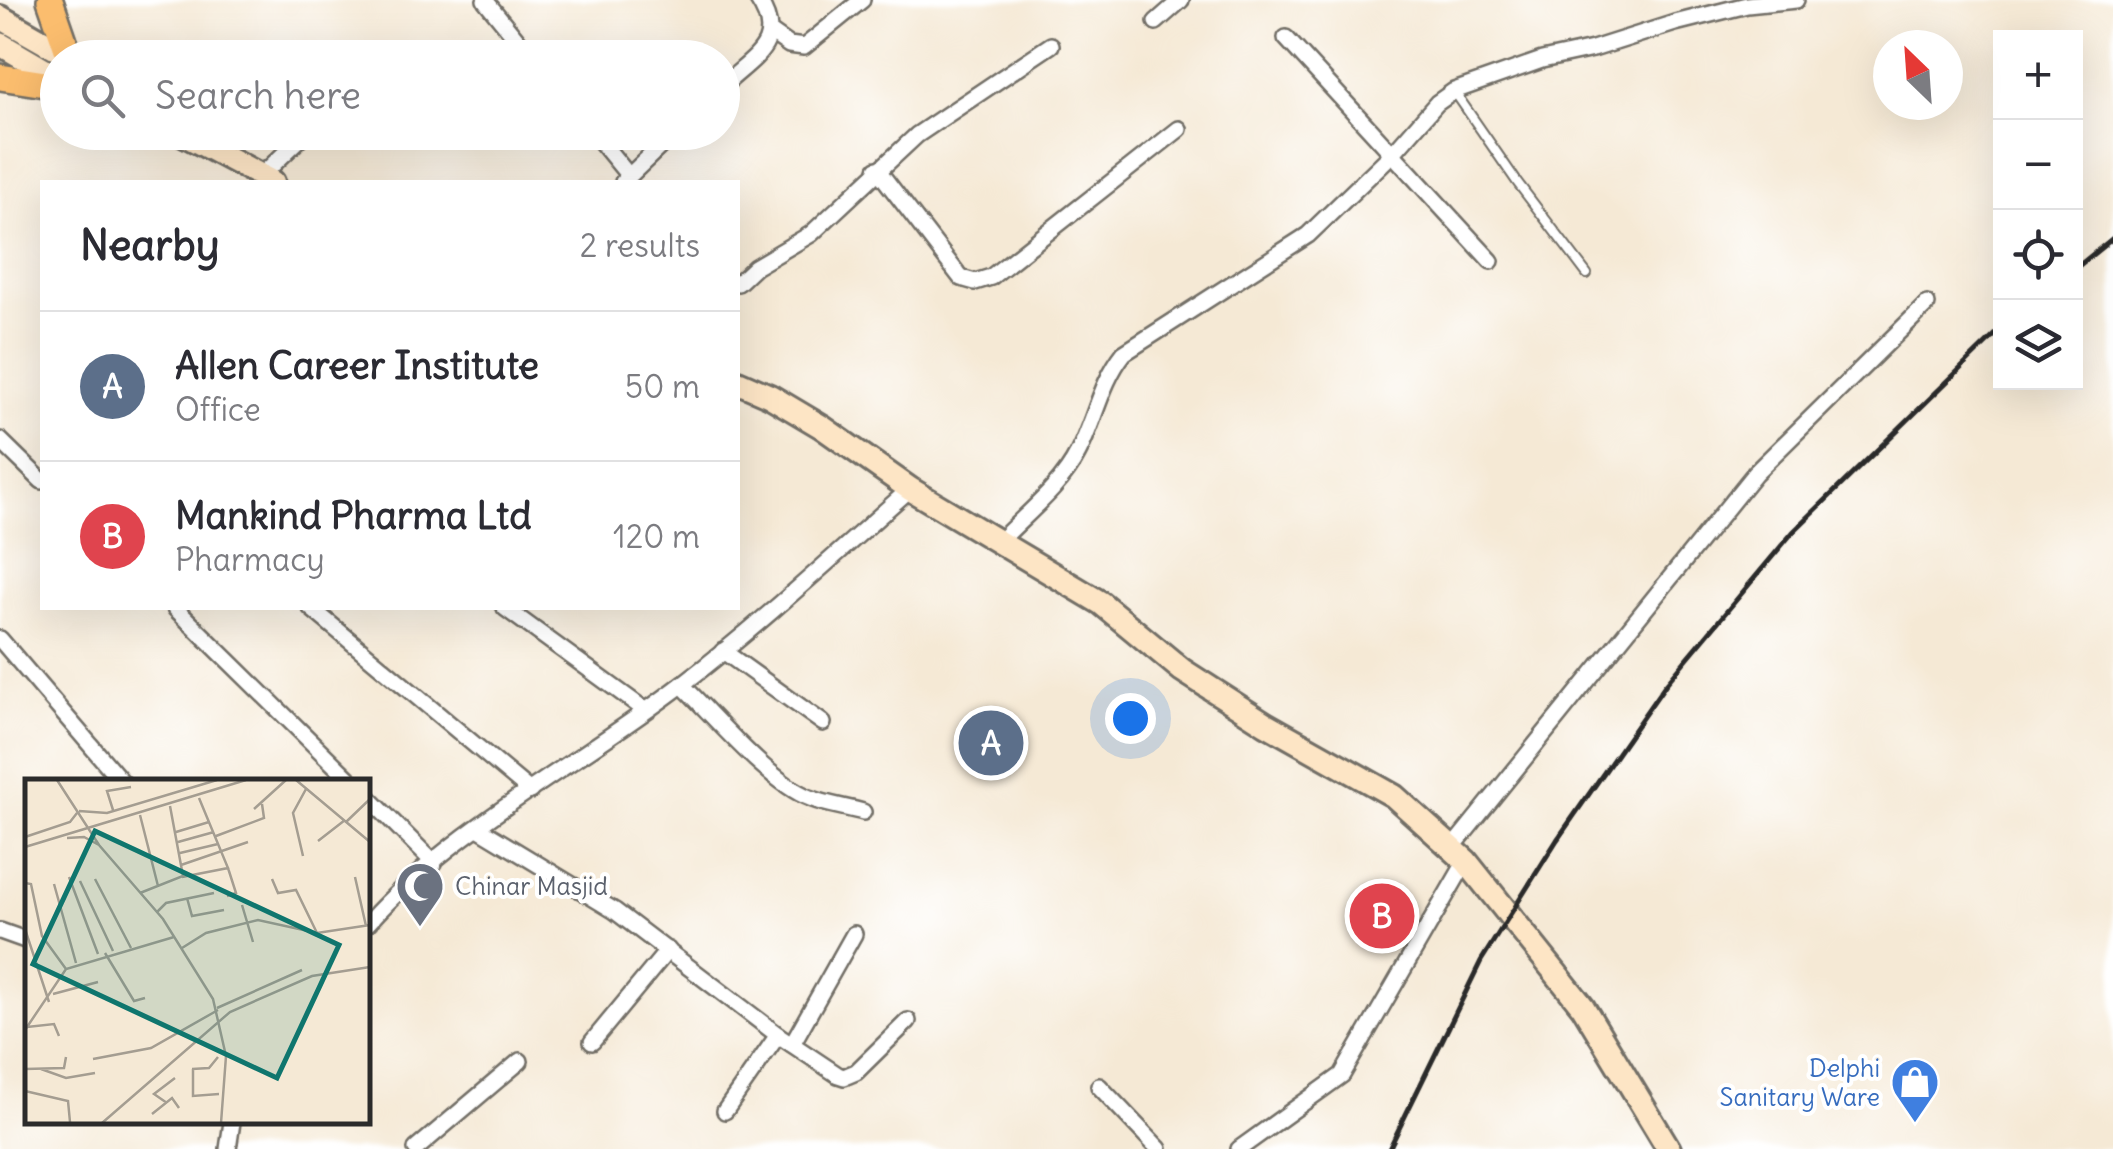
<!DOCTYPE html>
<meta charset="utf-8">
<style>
:root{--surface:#fff;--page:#f7f7f7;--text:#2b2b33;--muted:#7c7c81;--line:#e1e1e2;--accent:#0b8043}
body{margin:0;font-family:Delius,sans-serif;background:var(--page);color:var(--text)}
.controls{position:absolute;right:30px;top:30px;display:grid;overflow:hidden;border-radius:0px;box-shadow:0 10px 40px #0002}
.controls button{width:90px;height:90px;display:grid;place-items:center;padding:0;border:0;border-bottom:2px solid var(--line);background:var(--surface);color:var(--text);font:50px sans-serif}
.compass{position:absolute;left:1873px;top:30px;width:90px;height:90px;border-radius:50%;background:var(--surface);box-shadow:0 10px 40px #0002;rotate:335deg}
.you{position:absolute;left:1130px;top:718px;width:35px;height:35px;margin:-25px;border:8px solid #fff;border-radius:50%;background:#1a73e8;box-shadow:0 0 0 15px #1a73e833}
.badge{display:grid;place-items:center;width:65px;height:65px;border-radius:50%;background:var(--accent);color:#fff;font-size:32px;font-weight:700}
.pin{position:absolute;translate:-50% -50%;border:5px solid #fff;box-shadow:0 2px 10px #0006}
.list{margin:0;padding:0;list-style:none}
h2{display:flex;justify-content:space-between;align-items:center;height:130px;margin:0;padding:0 40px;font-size:42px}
h2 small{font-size:32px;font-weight:400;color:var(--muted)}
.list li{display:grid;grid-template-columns:65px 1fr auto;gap:30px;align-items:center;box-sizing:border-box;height:150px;padding:0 40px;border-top:2px solid var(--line)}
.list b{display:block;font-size:38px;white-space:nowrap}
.list p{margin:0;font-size:32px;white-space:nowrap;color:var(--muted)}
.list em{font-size:32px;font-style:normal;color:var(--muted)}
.icon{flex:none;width:55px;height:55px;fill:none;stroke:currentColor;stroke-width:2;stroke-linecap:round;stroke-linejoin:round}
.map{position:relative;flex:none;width:2113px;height:1149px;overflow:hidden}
.search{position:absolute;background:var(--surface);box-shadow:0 10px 40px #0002;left:40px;top:40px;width:700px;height:110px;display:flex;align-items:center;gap:25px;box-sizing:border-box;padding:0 35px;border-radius:55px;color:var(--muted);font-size:38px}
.panel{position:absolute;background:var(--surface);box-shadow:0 10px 40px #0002;left:40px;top:180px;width:700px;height:430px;border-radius:0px}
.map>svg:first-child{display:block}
</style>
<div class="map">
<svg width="2113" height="1149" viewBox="0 0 2113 1149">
<rect width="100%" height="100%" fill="#fff"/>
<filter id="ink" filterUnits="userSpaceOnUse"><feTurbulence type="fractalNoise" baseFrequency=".01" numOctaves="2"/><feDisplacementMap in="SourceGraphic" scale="20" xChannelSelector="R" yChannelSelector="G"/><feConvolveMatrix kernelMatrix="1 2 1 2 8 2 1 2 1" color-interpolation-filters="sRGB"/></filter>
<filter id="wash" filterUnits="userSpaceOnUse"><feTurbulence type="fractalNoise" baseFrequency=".0048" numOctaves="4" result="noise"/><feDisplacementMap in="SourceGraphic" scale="40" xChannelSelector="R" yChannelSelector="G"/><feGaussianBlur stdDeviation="2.25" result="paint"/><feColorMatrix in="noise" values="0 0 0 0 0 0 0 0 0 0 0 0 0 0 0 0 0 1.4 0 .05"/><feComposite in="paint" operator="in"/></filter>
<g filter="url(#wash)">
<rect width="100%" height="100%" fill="#f5e9d5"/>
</g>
<g filter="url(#ink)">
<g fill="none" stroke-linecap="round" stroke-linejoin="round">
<g stroke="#726e66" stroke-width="12">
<path id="service" d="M1454 91 1517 182 1587 274"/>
</g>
<g stroke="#726e66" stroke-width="20">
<g id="minor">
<path d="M485 0 532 58"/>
<path d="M1156 22 1181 0"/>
<path d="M772 33 789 45 804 47 862 0"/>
<path d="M1286 38 1491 261"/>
<path d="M386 58 395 49"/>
<path d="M722 87C753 57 787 44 758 0"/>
<path d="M593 132 629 176"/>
<path d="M877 169 961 278 975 282 991 277 1179 129"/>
<path d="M261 176 307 132"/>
<path d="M623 182 675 132"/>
<path d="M738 283 755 267 811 234 917 135 1051 45"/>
<path d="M0 440 42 481"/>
<path d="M1000 541C1026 514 1061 487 1078 453 1095 420 1101 382 1124 353L1308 235 1393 153 1437 103 1454 91 1542 60 1593 49 1675 23 1747 5 1796 0"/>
<path d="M175 608 352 782"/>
<path d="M311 608 530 791"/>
<path d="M505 608 645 710"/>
<path d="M0 639 122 782"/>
<path d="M723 651 823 723"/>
<path d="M682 685C714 716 770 783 810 798 827 805 846 807 863 812"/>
<path d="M368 797 434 863"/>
<path d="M478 828 615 911 778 1035 838 1075 844 1077 856 1072 908 1021"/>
<path d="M1452 848 1755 473 1927 304"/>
<path d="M368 923C454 827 582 762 684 683 762 623 836 554 910 489"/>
<path d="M0 931 28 941"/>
<path d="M592 1042 668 950"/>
<path d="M792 1044 854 934"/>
<path d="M1099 1086 1159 1149"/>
<path d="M725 1111 778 1035"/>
<path d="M228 1149 232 1122"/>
<path d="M416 1149 520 1061"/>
<path d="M1239 1149 1342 1075 1466 861"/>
</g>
</g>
<g stroke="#726e66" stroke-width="28">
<g id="secondary">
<path d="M0 17 72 58"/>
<path d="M0 44 58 78"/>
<path d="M179 132 273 182"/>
<path d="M738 382 770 396 822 427 910 489 1101 603 1182 670 1266 724 1394 796 1466 861 1583 1007 1669 1149"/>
</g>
</g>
<g stroke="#726e66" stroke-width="30">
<g id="trunk">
<path d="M50 0 69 55"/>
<path d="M0 77 58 86"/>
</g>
</g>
<use href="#service" stroke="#fff" stroke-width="8"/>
<use href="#minor" stroke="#fff" stroke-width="15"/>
<use href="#secondary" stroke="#fde5c5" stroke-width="22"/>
<use href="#trunk" stroke="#fbbd6e" stroke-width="25"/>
<g stroke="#2b2b2b" stroke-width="5">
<path d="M2076 268 2113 238"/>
<path d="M1389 1149 1481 961 1557 840 1665 685 1793 532 2000 330"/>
</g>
</g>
</g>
<defs>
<g id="mosque-pin" transform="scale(2.5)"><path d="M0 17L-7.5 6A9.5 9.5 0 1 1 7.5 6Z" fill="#6b7280" stroke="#fff"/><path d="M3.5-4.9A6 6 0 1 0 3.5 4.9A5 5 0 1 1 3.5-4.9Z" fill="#fff"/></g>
<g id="shop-pin" transform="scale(2.5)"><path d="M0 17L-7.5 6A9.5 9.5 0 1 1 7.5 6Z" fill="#3f7fe0" stroke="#fff"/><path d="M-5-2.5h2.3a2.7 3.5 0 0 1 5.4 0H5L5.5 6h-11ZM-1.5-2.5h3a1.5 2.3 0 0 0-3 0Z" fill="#fff"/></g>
</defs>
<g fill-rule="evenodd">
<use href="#mosque-pin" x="420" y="886"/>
<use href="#shop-pin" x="1915" y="1082"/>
</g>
<g text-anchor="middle" stroke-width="8" stroke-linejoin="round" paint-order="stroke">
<g font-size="25" fill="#5b616d" stroke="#fff" text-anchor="start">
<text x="455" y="895">Chinar Masjid</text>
</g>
<g font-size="25" fill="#366cbe" stroke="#fff" text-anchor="end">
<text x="1880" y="1077">Delphi<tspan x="1880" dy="29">Sanitary Ware</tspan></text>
</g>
</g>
<g transform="translate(25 779)">
<rect width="345" height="345" fill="#f5e9d5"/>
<path fill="none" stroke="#a49d91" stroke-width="2.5" d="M32 1 74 66 138 140 188 220 201 277 196 344M271 1 345 63M229 30 261 1M88 31 82 12 106 8M54 32 82 34 192 1M115 36 133 107M321 43 345 20M151 53 184 43M191 57 239 39 237 25M0 58 45 43 52 34M42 59 59 58 74 66M293 62 320 41M153 63 189 53M0 68 221 1M155 74 193 65M278 77 268 34 281 10M156 86 223 63M44 98 73 175M157 98 203 89 174 19M330 98 341 147M70 100 106 169M247 100 253 114 271 111 292 154M55 102 88 172M0 104 6 105 17 157 41 190M29 105 51 184M115 114 158 97 145 27M202 117 211 114 203 89M162 119 167 137 199 131M217 126 228 163M132 133 141 124 189 114M0 150 24 223M157 169 181 154 233 141 292 154 345 146M80 174 109 222 120 219M28 215 73 203M192 229 277 191M2 248 29 245 34 257M0 251 41 190 149 158M68 280 126 269 193 231M0 290 39 289 41 278M16 290 41 299 70 294M167 290 184 289 193 278M168 290V317L194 315M0 312 43 322 45 343M142 324 129 315 150 299M127 335 147 319 154 329M77 344 205 233 287 197 345 188"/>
<path fill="#0f766e" fill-opacity="0.15" stroke="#0f766e" stroke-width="5" d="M70 52 314 166 252 299 8 185Z"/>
<rect width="345" height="345" fill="none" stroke="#2b2b2b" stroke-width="5"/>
</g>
</svg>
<div class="controls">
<button>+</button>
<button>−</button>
<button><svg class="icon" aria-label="locate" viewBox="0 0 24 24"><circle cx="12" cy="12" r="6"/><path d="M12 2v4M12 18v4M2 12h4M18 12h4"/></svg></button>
<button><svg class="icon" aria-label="layers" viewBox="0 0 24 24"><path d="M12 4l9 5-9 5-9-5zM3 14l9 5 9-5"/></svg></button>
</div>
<svg class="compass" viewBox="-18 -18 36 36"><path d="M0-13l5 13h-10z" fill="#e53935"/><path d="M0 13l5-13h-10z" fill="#7c7c81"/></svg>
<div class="you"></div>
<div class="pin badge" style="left:991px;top:743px;background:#5c6f8a">A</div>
<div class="pin badge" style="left:1382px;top:916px;background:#e0444e">B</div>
<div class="search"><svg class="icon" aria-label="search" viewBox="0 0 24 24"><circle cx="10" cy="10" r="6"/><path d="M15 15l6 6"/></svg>Search here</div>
<section class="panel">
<h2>Nearby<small>2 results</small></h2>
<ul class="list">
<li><span class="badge" style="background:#5c6f8a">A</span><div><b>Allen Career Institute</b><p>Office</p></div><em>50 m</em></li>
<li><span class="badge" style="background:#e0444e">B</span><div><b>Mankind Pharma Ltd</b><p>Pharmacy</p></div><em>120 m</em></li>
</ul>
</section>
</div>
